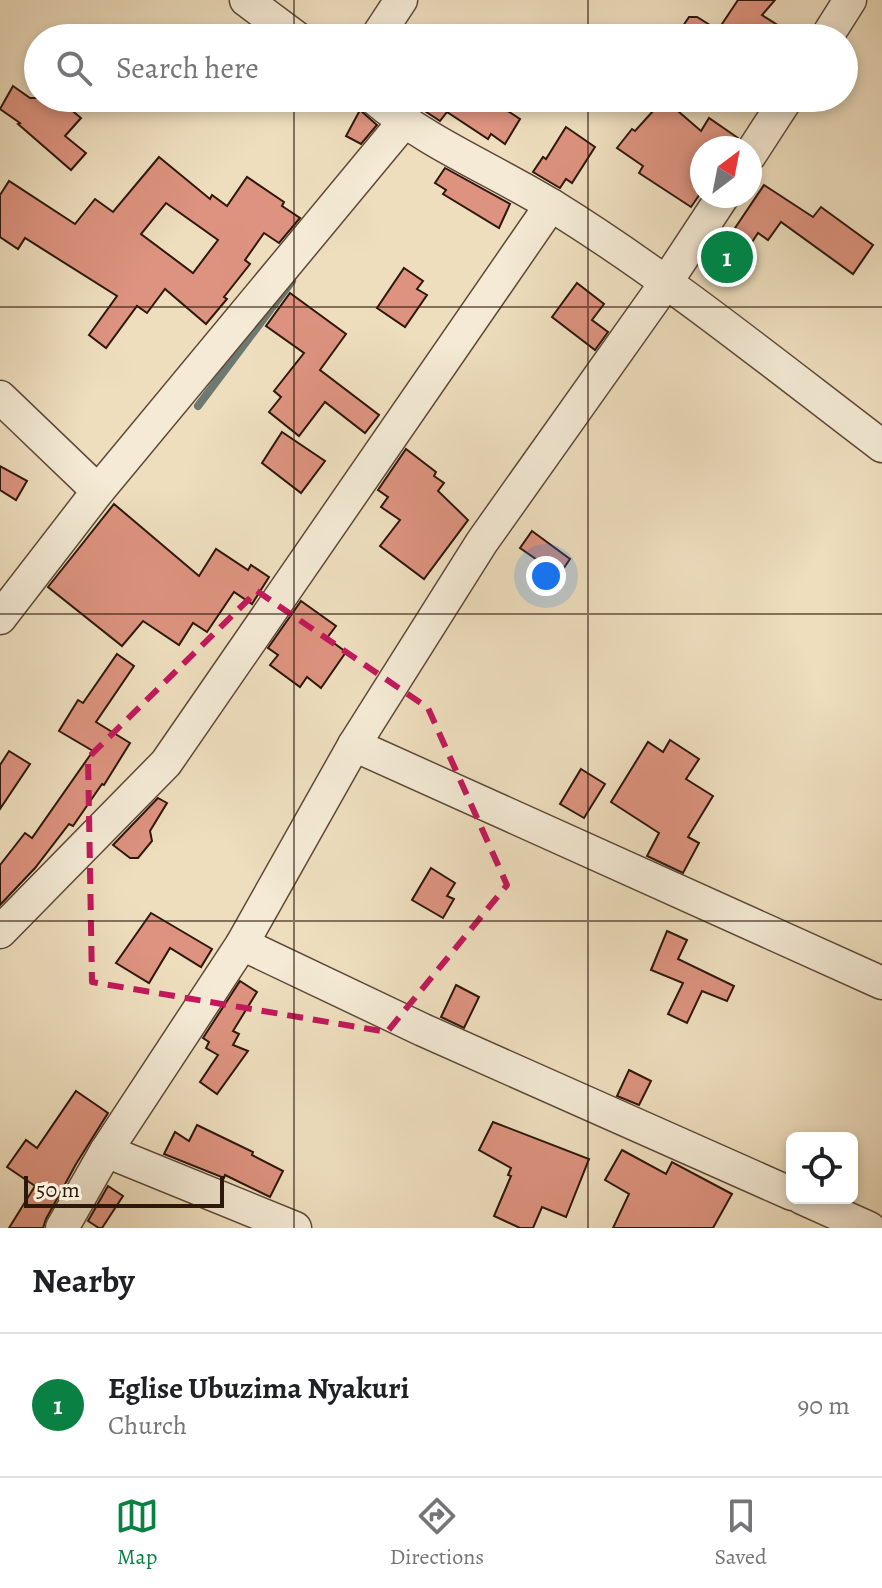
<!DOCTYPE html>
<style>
:root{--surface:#fff;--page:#f2f2f2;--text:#202124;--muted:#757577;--line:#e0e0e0;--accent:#0b8043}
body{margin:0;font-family:Alegreya,serif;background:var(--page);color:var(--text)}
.controls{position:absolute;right:24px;bottom:24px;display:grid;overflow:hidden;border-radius:12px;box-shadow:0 4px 12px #0003}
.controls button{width:72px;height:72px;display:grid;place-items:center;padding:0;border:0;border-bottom:2px solid var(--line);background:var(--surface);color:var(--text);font:40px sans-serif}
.compass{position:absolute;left:690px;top:136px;width:72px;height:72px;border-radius:50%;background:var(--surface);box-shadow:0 4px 12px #0003;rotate:32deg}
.scale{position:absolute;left:24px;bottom:20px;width:200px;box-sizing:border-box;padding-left:8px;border:4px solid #2e170b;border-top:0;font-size:22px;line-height:28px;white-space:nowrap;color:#2e170b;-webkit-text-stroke:6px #f4ead5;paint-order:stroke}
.you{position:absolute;left:546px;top:576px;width:28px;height:28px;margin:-20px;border:6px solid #fff;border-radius:50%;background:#1a73e8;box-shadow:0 0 0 12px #1a73e833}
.badge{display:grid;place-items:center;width:52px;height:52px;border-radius:50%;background:var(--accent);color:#fff;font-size:26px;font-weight:700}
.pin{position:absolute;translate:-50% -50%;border:4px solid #fff;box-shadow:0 2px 8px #0006}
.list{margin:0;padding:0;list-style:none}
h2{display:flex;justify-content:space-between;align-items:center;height:104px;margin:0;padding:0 32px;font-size:34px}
h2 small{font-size:26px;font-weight:400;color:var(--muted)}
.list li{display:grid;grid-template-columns:52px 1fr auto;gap:24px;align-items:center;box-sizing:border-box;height:144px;padding:0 32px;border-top:2px solid var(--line)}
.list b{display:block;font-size:30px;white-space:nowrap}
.list p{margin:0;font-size:26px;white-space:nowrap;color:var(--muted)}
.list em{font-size:26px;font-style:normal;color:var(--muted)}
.icon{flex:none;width:44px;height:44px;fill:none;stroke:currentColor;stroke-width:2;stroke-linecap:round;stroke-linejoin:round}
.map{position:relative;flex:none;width:882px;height:1228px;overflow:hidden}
.search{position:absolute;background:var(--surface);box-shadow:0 4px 12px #0003;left:24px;right:24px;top:24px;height:88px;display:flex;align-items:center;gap:20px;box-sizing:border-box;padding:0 28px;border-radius:44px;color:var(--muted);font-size:30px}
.sheet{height:248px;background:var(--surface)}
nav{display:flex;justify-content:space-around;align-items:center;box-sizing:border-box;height:112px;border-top:2px solid var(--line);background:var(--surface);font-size:22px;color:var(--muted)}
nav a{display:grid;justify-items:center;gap:4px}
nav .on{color:var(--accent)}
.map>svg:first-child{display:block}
</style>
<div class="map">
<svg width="882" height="1228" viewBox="0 0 882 1228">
<rect width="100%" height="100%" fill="#eedebe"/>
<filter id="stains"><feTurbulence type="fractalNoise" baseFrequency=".0025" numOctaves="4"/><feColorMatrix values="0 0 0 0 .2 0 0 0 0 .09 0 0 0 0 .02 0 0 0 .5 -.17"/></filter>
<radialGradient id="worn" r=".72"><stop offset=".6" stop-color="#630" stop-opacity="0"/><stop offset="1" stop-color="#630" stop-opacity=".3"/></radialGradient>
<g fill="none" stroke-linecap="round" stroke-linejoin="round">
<path stroke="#6e7a71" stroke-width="8" d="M198 406 292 281"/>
</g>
<g fill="#dd937f" stroke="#2e170b" stroke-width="2" fill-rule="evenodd">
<path d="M738 0H775L762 15 798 38H675L689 17H697L718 30Z"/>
<path d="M13 86 30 98H78L69 108 81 118 65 136 86 153 71 170 18 124 20 123 0 109Z"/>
<path d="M405 98H488L520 119 505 144 491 134 488 139 447 112 440 121Z"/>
<path d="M664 99 701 131 709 118 738 138 733 148H702V191L691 207 639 173 643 166 617 148 632 129 635 131Z"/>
<path d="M360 110 377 125 361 144 346 136Z"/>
<path d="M566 127 595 147 572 183 566 179 560 188 533 172 543 157 546 159Z"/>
<path d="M159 157 210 199 212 195 227 206 247 177 284 202 282 206 300 218 279 243 264 233 245 260 250 264 224 297 227 299 206 324 165 289 147 313 137 306 106 348 89 335 117 296 25 238 18 249 0 237V195L9 181 75 224 95 199 113 212ZM166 203 218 240 193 273 141 234Z"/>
<path d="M445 168 510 204 499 228 443 194 446 190 435 183Z"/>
<path d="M764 185 813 217 821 207 873 245 853 274 781 222 768 240 758 233 724 285 704 272 731 230 733 231Z"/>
<path d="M404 268 423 281 417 289 427 295 405 327 377 308Z"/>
<path d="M577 283 604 304 592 320 608 332 595 350 552 317Z"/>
<path d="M290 293 346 334 320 370 379 415 365 433 325 402 299 436 269 412 281 397 274 391 304 353 266 326Z"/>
<path d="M282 432 325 461 301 493 262 463Z"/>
<path d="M406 449 436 472 434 476 444 483 438 491 468 520 424 579 380 546 400 520 381 507 388 497 378 490Z"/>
<path d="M0 466 27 481 16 500 0 490Z"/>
<path d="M114 504 199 576 216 549 248 570 251 565 269 577 252 604 234 592 207 632 193 623 179 645 143 621 122 646 48 587Z"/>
<path d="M532 531 570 559 559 575 520 548Z"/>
<path d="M301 601 336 626 327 638 346 652 321 688 307 677 300 687 270 665 278 655 268 648Z"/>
<path d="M117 654 134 666 96 722 130 743 104 785 102 784 73 826 69 824 35 868 0 905V865L25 833 32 838 93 751 59 731 78 700 83 703Z"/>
<path d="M670 740 699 759 686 779 713 796 688 837 699 843 683 873 647 856 659 833 611 802 648 742 663 752Z"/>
<path d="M9 751 30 764 0 809V765Z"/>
<path d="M581 769 605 784 584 818 560 804Z"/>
<path d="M158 798 167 803 150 831 152 841 138 858H130L113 845Z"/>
<path d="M431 868 455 883 447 896 454 899 443 918 412 900Z"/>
<path d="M151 913 212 949 201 967 170 948 149 983 116 963Z"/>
<path d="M667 931 687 940 678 959 734 986 727 1001 702 991 687 1023 668 1014 683 983 651 970Z"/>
<path d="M240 981 257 992 233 1031 239 1034 233 1045 248 1051 217 1094 200 1082 218 1055 206 1048 209 1042 203 1038Z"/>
<path d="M456 985 479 997 464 1028 441 1017Z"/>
<path d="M629 1070 651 1081 639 1105 617 1096Z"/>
<path d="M76 1091 108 1113 76 1164 46 1219 43 1228H9L35 1186 7 1167 26 1140 37 1148Z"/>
<path d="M493 1122 589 1159 566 1217 542 1207 533 1228H520L494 1216 511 1176 508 1175 511 1168 479 1150Z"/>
<path d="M197 1125 253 1152 252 1155 283 1171 270 1197 225 1175 224 1178 164 1154 175 1132 189 1141Z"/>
<path d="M622 1150 666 1174 672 1162 732 1194 713 1228H613L629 1194 605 1180Z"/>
<path d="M108 1186 123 1196 102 1228H99L88 1221Z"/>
</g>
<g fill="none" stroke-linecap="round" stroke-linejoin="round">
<g stroke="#5e4938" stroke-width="35">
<g id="minor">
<path d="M246 0 297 38"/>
<path d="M376 38 401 0"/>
<path d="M826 38 850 0"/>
<path d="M374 98C427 143 492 169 551 205 666 276 774 364 882 446"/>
<path d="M750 155 787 98"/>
<path d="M0 397 98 491"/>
<path d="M0 618 98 491 403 123"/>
<path d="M354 745 882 983"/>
<path d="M0 932 166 763 551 205"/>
<path d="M242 944 423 1030 792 1194"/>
<path d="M106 1151 295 1228"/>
<path d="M802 1198 869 1228"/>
<path d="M62 1228 106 1151 242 944 354 745 482 542 665 284 723 196"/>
</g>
</g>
<use href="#minor" stroke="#f4ead5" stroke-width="32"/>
</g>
<path fill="none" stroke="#c2185b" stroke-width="6" stroke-dasharray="16 10" stroke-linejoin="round" d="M257 591 428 708 507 885 387 1032 92 982 88 758Z"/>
<path fill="none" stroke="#2e170b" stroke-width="2" stroke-opacity="0.55" d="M294 0V38M588 0V38M294 98V1228M588 98V1228M0 307H882M0 614H882M0 921H882"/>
<rect width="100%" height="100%" filter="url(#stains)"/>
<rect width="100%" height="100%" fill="url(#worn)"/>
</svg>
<div class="controls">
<button><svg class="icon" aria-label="locate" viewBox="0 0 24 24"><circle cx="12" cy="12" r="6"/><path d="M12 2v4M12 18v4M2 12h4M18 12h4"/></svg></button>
</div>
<svg class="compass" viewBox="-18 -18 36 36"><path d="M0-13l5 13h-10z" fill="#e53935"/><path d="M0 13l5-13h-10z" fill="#757577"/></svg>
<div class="scale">50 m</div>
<div class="you"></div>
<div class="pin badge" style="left:727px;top:257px">1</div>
<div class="search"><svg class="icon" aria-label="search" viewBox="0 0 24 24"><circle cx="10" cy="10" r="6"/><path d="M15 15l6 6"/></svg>Search here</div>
</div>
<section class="sheet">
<h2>Nearby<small></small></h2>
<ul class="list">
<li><span class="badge">1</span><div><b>Eglise Ubuzima Nyakuri</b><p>Church</p></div><em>90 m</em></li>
</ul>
</section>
<nav>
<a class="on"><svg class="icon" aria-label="map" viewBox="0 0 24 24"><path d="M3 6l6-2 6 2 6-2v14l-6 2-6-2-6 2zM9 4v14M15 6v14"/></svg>Map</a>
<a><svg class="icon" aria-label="directions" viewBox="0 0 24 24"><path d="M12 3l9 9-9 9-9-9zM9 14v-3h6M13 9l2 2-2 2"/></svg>Directions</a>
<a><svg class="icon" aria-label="saved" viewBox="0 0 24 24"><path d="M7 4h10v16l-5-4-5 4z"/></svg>Saved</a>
</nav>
